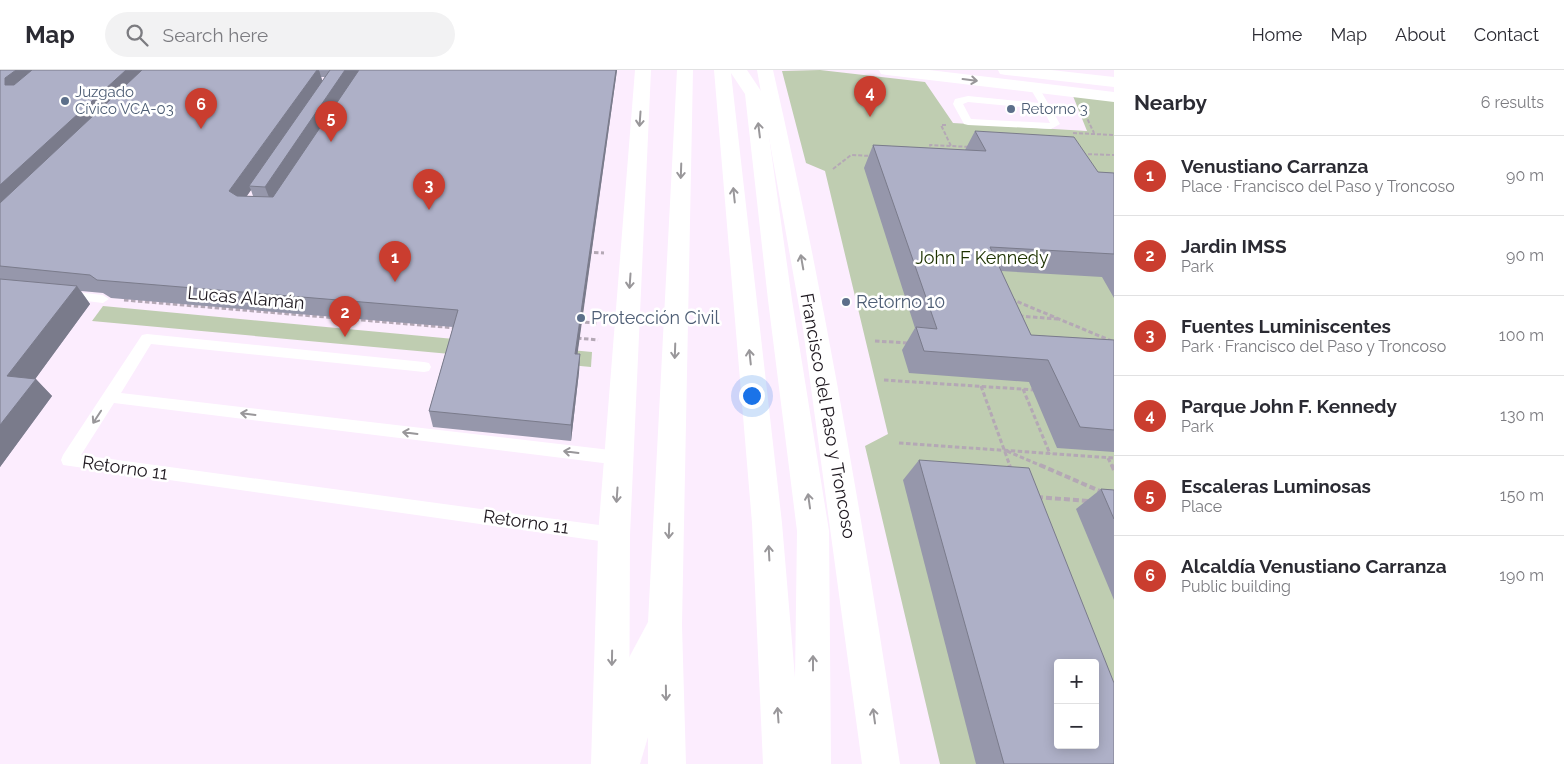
<!DOCTYPE html>
<meta charset="utf-8">
<style>
:root{--surface:#fff;--page:#f2f2f3;--text:#2b2b33;--muted:#7c7c81;--line:#e1e1e2;--accent:#ca3d2f}
body{margin:0;font-family:Raleway,sans-serif;background:var(--page);color:var(--text)}
.controls{position:absolute;right:15px;bottom:15px;display:grid;overflow:hidden;border-radius:5px;box-shadow:0 2px 12px #0003}
.controls button{width:45px;height:45px;display:grid;place-items:center;padding:0;border:0;border-bottom:1px solid var(--line);background:var(--surface);color:var(--text);font:25px sans-serif}
.you{position:absolute;left:751px;top:325px;width:18px;height:18px;margin:-12px;border:4px solid #fff;border-radius:50%;background:#1a73e8;box-shadow:0 0 0 8px #1a73e833}
.badge{display:grid;place-items:center;width:32px;height:32px;border-radius:50%;background:var(--accent);color:#fff;font-size:16px;font-weight:700}
.pin{position:absolute;translate:-50% -41px;filter:drop-shadow(0 1px 2px #0008)}
.pin::after{content:'';position:absolute;top:26px;width:18px;height:15px;background:inherit;clip-path:polygon(0 0,100% 0,50% 100%)}
.list{margin:0;padding:0;list-style:none}
h2{display:flex;justify-content:space-between;align-items:center;height:65px;margin:0;padding:0 20px;font-size:21px}
h2 small{font-size:16px;font-weight:400;color:var(--muted)}
.list li{display:grid;grid-template-columns:32px 1fr auto;gap:15px;align-items:center;box-sizing:border-box;height:80px;padding:0 20px;border-top:1px solid var(--line)}
.list b{display:block;font-size:19px;white-space:nowrap}
.list p{margin:0;font-size:16px;white-space:nowrap;color:var(--muted)}
.list em{font-size:16px;font-style:normal;color:var(--muted)}
.icon{flex:none;width:28px;height:28px;fill:none;stroke:currentColor;stroke-width:2;stroke-linecap:round;stroke-linejoin:round}
.map{position:relative;flex:none;width:1114px;height:694px;overflow:hidden}
header{display:flex;align-items:center;gap:30px;box-sizing:border-box;height:70px;padding:0 25px;background:var(--surface);border-bottom:1px solid var(--line)}
header strong{font-size:24px}
nav{display:flex;gap:28px;margin-inline-start:auto;font-size:18px}
.search{width:350px;height:45px;background:var(--page);display:flex;align-items:center;gap:12px;box-sizing:border-box;padding:0 18px;border-radius:28px;color:var(--muted);font-size:19px}
main{display:flex}
aside{flex:1;background:var(--surface)}
.map>svg:first-child{display:block}
</style>
<header>
<strong>Map</strong>
<div class="search"><svg class="icon" aria-label="search" viewBox="0 0 24 24"><circle cx="10" cy="10" r="6"/><path d="M15 15l6 6"/></svg>Search here</div>
<nav><a>Home</a><a>Map</a><a>About</a><a>Contact</a></nav>
</header>
<main>
<div class="map">
<svg width="1114" height="694" viewBox="0 0 1114 694">
<rect width="100%" height="100%" fill="#fcedfe"/>
<g fill="#bfcdb1" fill-rule="evenodd">
<path d="M820 0 925 12 953 53 1087 61 1073 26 1114 29V694H940L865 376 888 364 825 101 806 93 782 1ZM1058 593H1095V675H1058Z"/>
<path d="M103 236 592 282 591 297 92 251Z"/>
</g>
<g fill="none" stroke-linecap="round" stroke-linejoin="round">
<g stroke="#b4a8b5" stroke-width="2" stroke-dasharray="4 2" stroke-linecap="butt">
<path d="M1085 44 1094 63"/>
<path d="M946 55H941L951 76"/>
<path d="M1073 63 1114 65"/>
<path d="M933 82 930 75 971 77"/>
<path d="M1082 84 1114 85"/>
<path d="M833 99 851 85 871 86"/>
</g>
<g stroke="#b4a8b5" stroke-width="3" stroke-dasharray="4.5 2.5" stroke-linecap="butt">
<path d="M587 182 604 183"/>
<path d="M1011 229 1114 272"/>
<path d="M124 230 456 258"/>
<path d="M866 236 913 239"/>
<path d="M1019 246 1058 249"/>
<path d="M578 252 598 253"/>
<path d="M577 268 598 270"/>
<path d="M875 271 909 273"/>
<path d="M884 310 1036 320"/>
<path d="M981 316 1010 396"/>
<path d="M1023 319 1050 384"/>
<path d="M899 373 1114 388"/>
<path d="M1007 381 1042 396"/>
<path d="M1108 388 1112 396"/>
</g>
<g stroke="#b4a8b5" stroke-width="4" stroke-dasharray="6 3" stroke-linecap="butt">
<path d="M1009 395 1011 400"/>
<path d="M1040 395 1102 422"/>
<path d="M1112 395 1114 400"/>
<path d="M1037 427 1088 431"/>
</g>
<g fill="#fff" fill-rule="evenodd">
<path d="M1035 15 1038 16 1060 54 1051 59 968 55 964 54 953 34 955 29 968 26 1039 33 1030 18ZM968 32 1043 39 1050 53 971 49 963 34Z"/>
<path d="M66 221 103 225 109 229 103 233 61 228 60 225Z"/>
<path d="M147 264 424 292 429 293 431 297 429 301 424 302 151 274 121 323 619 381 625 383 627 388 625 393 619 395 114 333 81 385 614 457 620 460 623 465 620 470 614 473 63 395 61 390 63 385 142 265Z"/>
</g>
<path fill="#fff" fill-rule="evenodd" d="M879 0H929L1114 22V32L887 5 881 4Z"/>
<g fill="#fff" fill-rule="evenodd">
<path d="M635 0H651L630 465 629 694H591L598 465Z"/>
<path d="M757 0H773C826 230 864 461 900 694H862L803 259Z"/>
</g>
<path fill="#fff" fill-rule="evenodd" d="M998 0H1051L1114 7V17L1006 5 1000 4Z"/>
<g fill="#fff" fill-rule="evenodd">
<path d="M677 0H693L682 555 686 694H648V667L640 694H602L613 657 625 595 648 552Z"/>
<path d="M714 0H747L763 24 792 230 829 461 831 694H763L752 453ZM731 3 745 24 768 230 797 461 795 608 782 453Z"/>
</g>
</g>
<g fill="#9697ab" fill-rule="evenodd">
<path d="M0 0H617L577 284H580L579 302 571 371 433 357 429 341 453 257 111 228 103 223 81 221 90 234 35 309 52 326 0 397ZM321 7H325L322 11ZM251 120 253 126H247Z"/>
<path d="M975 61 1098 102 1114 103V228L1102 207 1001 201 1031 265 1114 270V382L1057 378 1029 312 909 303 902 280 915 258 864 98 873 75 965 80Z"/>
<path d="M919 390 1114 694H976L903 410Z"/>
<path d="M1101 419 1114 420V530L1076 439Z"/>
</g>
<g fill="#7a7b8b">
<path d="M16 0H49L17 32 5 15V8Z"/>
<path d="M126 0H153L0 146V115Z"/>
<path d="M317 0H319L324 16 249 116 251 120 237 139 229 121Z"/>
<path d="M345 0H361L272 135 265 117Z"/>
<path d="M616 0H617L575 302V284Z"/>
<path d="M77 216 90 234 25 323 7 306Z"/>
<path d="M580 284 579 302 571 371V355Z"/>
<path d="M36 309 52 326 0 397V355Z"/>
</g>
<g fill="#aeb0c7" stroke="#7a7b8b" fill-rule="evenodd">
<path d="M0 0H16L5 8V15H14L32 0H126L0 115Z"/>
<path d="M142 0H317L229 121 237 126 273 127 359 0H616L575 284H580L571 355 429 341 458 240 97 210 90 205 0 196V133Z"/>
<path d="M330 0H345L265 117 249 116Z"/>
<path d="M975 61 1074 67 1098 102 1114 103V184L990 177 1031 265 1114 270V360L1080 357 1048 290 924 281 916 257 937 259 873 75 986 81Z"/>
<path d="M0 209 77 216 7 306 36 309 0 355Z"/>
<path d="M919 390 1029 398 1114 613V694H1004ZM1058 593H1095V675H1058Z"/>
<path d="M1101 419 1114 420V449Z"/>
</g>
<defs><path id="oneway-shaft" d="M-6 0H5M1.5-3L5.5 0L1.5 3" fill="none" stroke-width="1.6" stroke-linecap="round" stroke-linejoin="round" transform="scale(1.25)"/></defs>
<g stroke="#99979a">
<use href="#oneway-shaft" transform="translate(970 10) rotate(7)"/>
<use href="#oneway-shaft" transform="translate(640 49) rotate(94)"/>
<use href="#oneway-shaft" transform="translate(759 60) rotate(-97)"/>
<use href="#oneway-shaft" transform="translate(681 101) rotate(92)"/>
<use href="#oneway-shaft" transform="translate(734 125) rotate(-96)"/>
<use href="#oneway-shaft" transform="translate(802 192) rotate(-100)"/>
<use href="#oneway-shaft" transform="translate(630 211) rotate(94)"/>
<use href="#oneway-shaft" transform="translate(675 281) rotate(92)"/>
<use href="#oneway-shaft" transform="translate(750 287) rotate(-96)"/>
<use href="#oneway-shaft" transform="translate(248 344) rotate(-173)"/>
<use href="#oneway-shaft" transform="translate(97 347) rotate(123)"/>
<use href="#oneway-shaft" transform="translate(410 363) rotate(-173)"/>
<use href="#oneway-shaft" transform="translate(571 382) rotate(-173)"/>
<use href="#oneway-shaft" transform="translate(617 425) rotate(94)"/>
<use href="#oneway-shaft" transform="translate(809 431) rotate(-98)"/>
<use href="#oneway-shaft" transform="translate(669 461) rotate(92)"/>
<use href="#oneway-shaft" transform="translate(769 483) rotate(-93)"/>
<use href="#oneway-shaft" transform="translate(612 588) rotate(91)"/>
<use href="#oneway-shaft" transform="translate(813 593) rotate(-90)"/>
<use href="#oneway-shaft" transform="translate(666 623) rotate(89)"/>
<use href="#oneway-shaft" transform="translate(778 645) rotate(-94)"/>
<use href="#oneway-shaft" transform="translate(874 646) rotate(-98)"/>
</g>
<g fill="#5c6f8a" stroke="#fff" stroke-width="2">
<circle cx="65" cy="31" r="5"/>
<circle cx="1011" cy="39" r="5"/>
<circle cx="846" cy="232" r="5"/>
<circle cx="581" cy="248" r="5"/>
</g>
<g text-anchor="middle" stroke-width="5" stroke-linejoin="round" paint-order="stroke">
<g font-size="15" fill="#4e5e75" stroke="#fff" text-anchor="start">
<text x="75" y="27">Juzgado<tspan x="75" dy="17">Cívico VCA-03</tspan></text>
<text x="1021" y="44">Retorno 3</text>
</g>
<g font-size="18" fill="#1d3200" stroke="#fff">
<text x="982" y="194">John F Kennedy</text>
</g>
<g font-size="18" fill="#1d171e" stroke="#fff">
<text transform="translate(246 228) rotate(5)" y="6">Lucas Alamán</text>
<text transform="translate(828 346) rotate(80)" y="6">Francisco del Paso y Troncoso</text>
<text transform="translate(125 398) rotate(8)" y="6">Retorno 11</text>
<text transform="translate(526 452) rotate(8)" y="6">Retorno 11</text>
</g>
<g font-size="18" fill="#4e5e75" stroke="#fff" text-anchor="start">
<text x="856" y="238">Retorno 10</text>
<text x="591" y="254">Protección Civil</text>
</g>
</g>
</svg>
<div class="controls">
<button>+</button>
<button>−</button>
</div>
<div class="you"></div>
<div class="pin badge" style="left:395px;top:212px">1</div>
<div class="pin badge" style="left:345px;top:267px">2</div>
<div class="pin badge" style="left:429px;top:140px">3</div>
<div class="pin badge" style="left:870px;top:47px">4</div>
<div class="pin badge" style="left:331px;top:72px">5</div>
<div class="pin badge" style="left:201px;top:59px">6</div>
</div>
<aside>
<h2>Nearby<small>6 results</small></h2>
<ul class="list">
<li><span class="badge">1</span><div><b>Venustiano Carranza</b><p>Place · Francisco del Paso y Troncoso</p></div><em>90 m</em></li>
<li><span class="badge">2</span><div><b>Jardin IMSS</b><p>Park</p></div><em>90 m</em></li>
<li><span class="badge">3</span><div><b>Fuentes Luminiscentes</b><p>Park · Francisco del Paso y Troncoso</p></div><em>100 m</em></li>
<li><span class="badge">4</span><div><b>Parque John F. Kennedy</b><p>Park</p></div><em>130 m</em></li>
<li><span class="badge">5</span><div><b>Escaleras Luminosas</b><p>Place</p></div><em>150 m</em></li>
<li><span class="badge">6</span><div><b>Alcaldía Venustiano Carranza</b><p>Public building</p></div><em>190 m</em></li>
</ul>
</aside>
</main>
